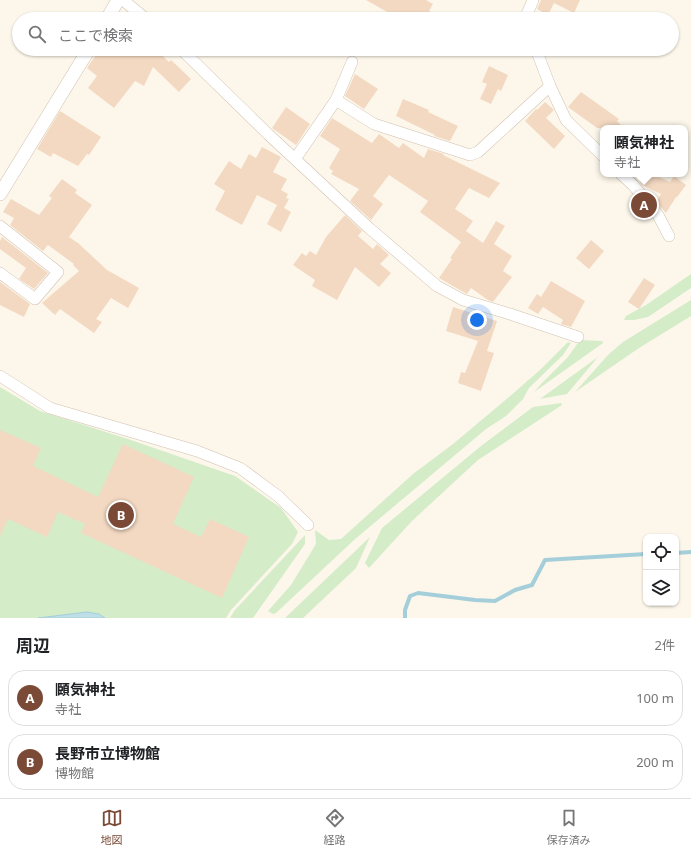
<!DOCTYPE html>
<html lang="ja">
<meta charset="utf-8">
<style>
:root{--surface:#fff;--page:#f6f6f6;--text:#202124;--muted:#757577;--line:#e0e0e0;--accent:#7a4a37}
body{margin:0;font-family:"Noto Sans","Noto Sans JP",sans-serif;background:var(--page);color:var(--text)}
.controls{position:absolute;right:12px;bottom:12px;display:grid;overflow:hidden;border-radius:8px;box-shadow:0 1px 3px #0004}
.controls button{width:36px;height:36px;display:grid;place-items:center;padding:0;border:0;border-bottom:1px solid var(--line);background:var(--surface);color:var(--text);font:20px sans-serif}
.you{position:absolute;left:477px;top:320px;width:14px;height:14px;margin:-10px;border:3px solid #fff;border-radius:50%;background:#1a73e8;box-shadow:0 0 0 6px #1a73e833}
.badge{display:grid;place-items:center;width:26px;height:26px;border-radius:50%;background:var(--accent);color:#fff;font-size:13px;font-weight:700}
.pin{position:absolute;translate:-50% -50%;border:2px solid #fff;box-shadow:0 1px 4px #0006}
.popup{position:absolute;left:600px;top:125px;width:88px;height:52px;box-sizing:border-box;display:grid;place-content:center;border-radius:8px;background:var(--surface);filter:drop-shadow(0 1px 3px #0005);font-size:13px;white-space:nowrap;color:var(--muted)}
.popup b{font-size:15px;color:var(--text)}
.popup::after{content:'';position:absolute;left:50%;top:100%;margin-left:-8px;border:8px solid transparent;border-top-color:var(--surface)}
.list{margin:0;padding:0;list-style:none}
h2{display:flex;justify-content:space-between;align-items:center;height:52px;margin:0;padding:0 16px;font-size:17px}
h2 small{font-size:13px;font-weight:400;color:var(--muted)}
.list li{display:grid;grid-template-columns:26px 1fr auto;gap:12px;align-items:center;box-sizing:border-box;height:56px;margin:0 8px 8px;padding:0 8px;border:1px solid var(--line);border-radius:16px}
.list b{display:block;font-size:15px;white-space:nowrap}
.list p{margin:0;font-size:13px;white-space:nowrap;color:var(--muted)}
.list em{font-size:13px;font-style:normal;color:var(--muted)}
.icon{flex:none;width:22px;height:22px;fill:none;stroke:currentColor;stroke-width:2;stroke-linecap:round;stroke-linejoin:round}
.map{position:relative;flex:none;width:691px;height:618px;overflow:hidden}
.search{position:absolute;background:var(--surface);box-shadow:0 1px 3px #0004;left:12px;right:12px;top:12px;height:44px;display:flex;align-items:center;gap:10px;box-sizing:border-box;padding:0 14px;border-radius:22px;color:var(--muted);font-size:15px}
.sheet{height:180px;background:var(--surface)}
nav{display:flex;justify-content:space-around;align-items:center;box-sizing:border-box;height:56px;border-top:1px solid var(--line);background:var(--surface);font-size:11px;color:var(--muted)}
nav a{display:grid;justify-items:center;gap:2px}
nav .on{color:var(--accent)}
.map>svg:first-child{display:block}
</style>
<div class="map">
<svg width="691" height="618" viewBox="0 0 691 618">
<rect width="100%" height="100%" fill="#fdf7eb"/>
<g fill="#d4ecc8">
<path d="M691 274V288L648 317 634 320H624L626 316 646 305Z"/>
<path d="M691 300V316L639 348 575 392 608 355 623 342Z"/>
<path d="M580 340 602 341 603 343 534 392 542 383 568 357Z"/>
<path d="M568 342 571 343 563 355 529 388 523 399 506 416 486 429 354 540 276 613 273 614 268 611 291 585 316 544 315 530 329 540 341 539 413 474 453 444 509 397 540 370Z"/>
<path d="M598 357 567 394 540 399Z"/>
<path d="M0 387 40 411 131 440 235 476 281 508 298 532 292 544 231 610 226 618H0Z"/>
<path d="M561 403 562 405 478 460 412 521 369 568 365 563 382 528 481 446 533 407Z"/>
<path d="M305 535V544L253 618H230L234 611Z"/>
<path d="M370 537 356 568 303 618H285Z"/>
</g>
<path fill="#bedfe8" stroke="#a4ceda" d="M87 612 99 614 105 618H38Z"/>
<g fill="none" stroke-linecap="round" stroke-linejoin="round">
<g stroke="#a4ceda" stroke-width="4">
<path d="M676 553 691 552"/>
<path d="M405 618V610L410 596 418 593 475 600 495 601 515 590 532 585 545 560 646 554"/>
</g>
</g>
<g fill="#f3d9c2">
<path d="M366 0H426L433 4 429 11 444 19H386L389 13Z"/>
<path d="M541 0H580L574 13 554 3 548 15 537 9Z"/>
<path d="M100 49H156L169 62 171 60 191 79 179 92 153 67 144 86 135 81 114 108 88 88 97 76 87 68Z"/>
<path d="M489 66 508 75 501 91 498 89 491 104 480 99 487 84 482 82Z"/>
<path d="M355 74 378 89 364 109 345 96Z"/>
<path d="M581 92 619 119 617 121 624 128H597L568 107Z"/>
<path d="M403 99 429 110 428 112 458 126 450 141 434 136 435 135 396 116Z"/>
<path d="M545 102 554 110 546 118 565 136 554 149 525 121 536 109 537 110Z"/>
<path d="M286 107 310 124 296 145 272 128Z"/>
<path d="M60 111 101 137 89 155 87 154 78 166 53 153 51 157 37 149Z"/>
<path d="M332 118 372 143 379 134 399 148 403 143 424 158 428 149 444 154 443 155 500 183 489 198 469 188 455 209 473 221 466 231 483 243 496 221 505 226 494 244 512 256 503 271 512 277 493 302 488 300 471 288 467 294 439 278 452 259 450 258 461 242 420 212 428 201 389 175 373 196 383 204 371 220 350 201 359 189 331 174 333 171 329 168 340 149 320 136Z"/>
<path d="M262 147 281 157 273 172 287 179 281 190 288 194 286 198 289 199 284 208 291 212 281 232 267 224 277 205 257 195 242 225 215 210 225 191 214 184 229 161 241 169 249 154 256 158Z"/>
<path d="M643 174H653L670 182 674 176 686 185 677 197H676L666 213 656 202 661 194 642 185 640 182Z"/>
<path d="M62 179 77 190 75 193 92 205 69 237 78 243 107 270 139 288 128 308 111 298 96 319 102 322 94 333 60 309 55 315 42 303 79 271 73 265 74 264 48 245 43 251 10 225 14 218 3 212 11 199 39 215 52 198 49 196Z"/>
<path d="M345 215 362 231 358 236 373 249 377 244 389 255 380 264 391 273 379 287 355 267 337 300 312 286 315 280 293 265 302 253 306 256 310 251 316 255 326 237Z"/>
<path d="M2 237 48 273 34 289 19 279 26 268 0 249V241Z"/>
<path d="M591 240 604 251 589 269 576 258Z"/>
<path d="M644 278 655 285 639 309 628 302Z"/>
<path d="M551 281 585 301 571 327 561 324 563 320 543 307 538 314 528 308 537 294 541 297Z"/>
<path d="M0 282 30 304 24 317 0 305Z"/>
<path d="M453 307 497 321 487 351 494 353 481 391 458 383 461 372 465 373 478 341 446 331Z"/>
<path d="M0 430 41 448 33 466 98 497 123 444 194 477 173 524 201 537 210 519 249 537 222 598 81 533 85 524 58 512 47 537 8 519 0 536Z"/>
</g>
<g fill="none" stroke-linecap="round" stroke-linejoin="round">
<g stroke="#d1c0af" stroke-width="12">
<g id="minor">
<path d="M123 0 146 19"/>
<path d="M525 19 533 0"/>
<path d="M181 49 269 135 369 228 437 286 463 300 510 314 578 337"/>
<path d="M536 49 550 86 566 120 603 156"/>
<path d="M336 100 374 124 470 155 478 152 550 86"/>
<path d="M295 159 336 100 352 62"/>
<path d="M621 174 633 185 658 215 669 236"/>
<path d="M0 226 58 272 35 299 0 273"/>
<path d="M0 376 50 408 197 451 240 468 278 496 308 525"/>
</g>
</g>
<g stroke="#d1c0af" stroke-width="14">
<g id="tertiary">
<path d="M107 19 118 0"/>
<path d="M0 194 89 49"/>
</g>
</g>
<use href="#minor" stroke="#fff" stroke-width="11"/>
<use href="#tertiary" stroke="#fff" stroke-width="13"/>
</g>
</svg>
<div class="controls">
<button><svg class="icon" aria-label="locate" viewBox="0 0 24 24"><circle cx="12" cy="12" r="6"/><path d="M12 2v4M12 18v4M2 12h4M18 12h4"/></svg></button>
<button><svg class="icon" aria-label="layers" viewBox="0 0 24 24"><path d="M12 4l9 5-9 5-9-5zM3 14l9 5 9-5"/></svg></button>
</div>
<div class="you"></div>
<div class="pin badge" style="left:644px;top:205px">A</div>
<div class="popup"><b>頥気神社</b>寺社</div>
<div class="pin badge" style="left:121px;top:515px">B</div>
<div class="search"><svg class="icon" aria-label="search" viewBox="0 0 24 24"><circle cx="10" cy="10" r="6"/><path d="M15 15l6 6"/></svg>ここで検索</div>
</div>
<section class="sheet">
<h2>周辺<small>2件</small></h2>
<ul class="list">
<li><span class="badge">A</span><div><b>頥気神社</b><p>寺社</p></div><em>100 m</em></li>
<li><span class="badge">B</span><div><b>長野市立博物館</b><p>博物館</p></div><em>200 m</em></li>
</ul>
</section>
<nav>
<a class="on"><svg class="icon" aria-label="map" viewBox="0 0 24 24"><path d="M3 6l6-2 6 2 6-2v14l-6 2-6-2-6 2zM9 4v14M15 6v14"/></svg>地図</a>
<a><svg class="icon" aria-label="directions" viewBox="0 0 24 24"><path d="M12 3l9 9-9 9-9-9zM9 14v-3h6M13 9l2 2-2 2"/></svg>経路</a>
<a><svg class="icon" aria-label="saved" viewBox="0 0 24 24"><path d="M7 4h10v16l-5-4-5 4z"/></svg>保存済み</a>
</nav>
